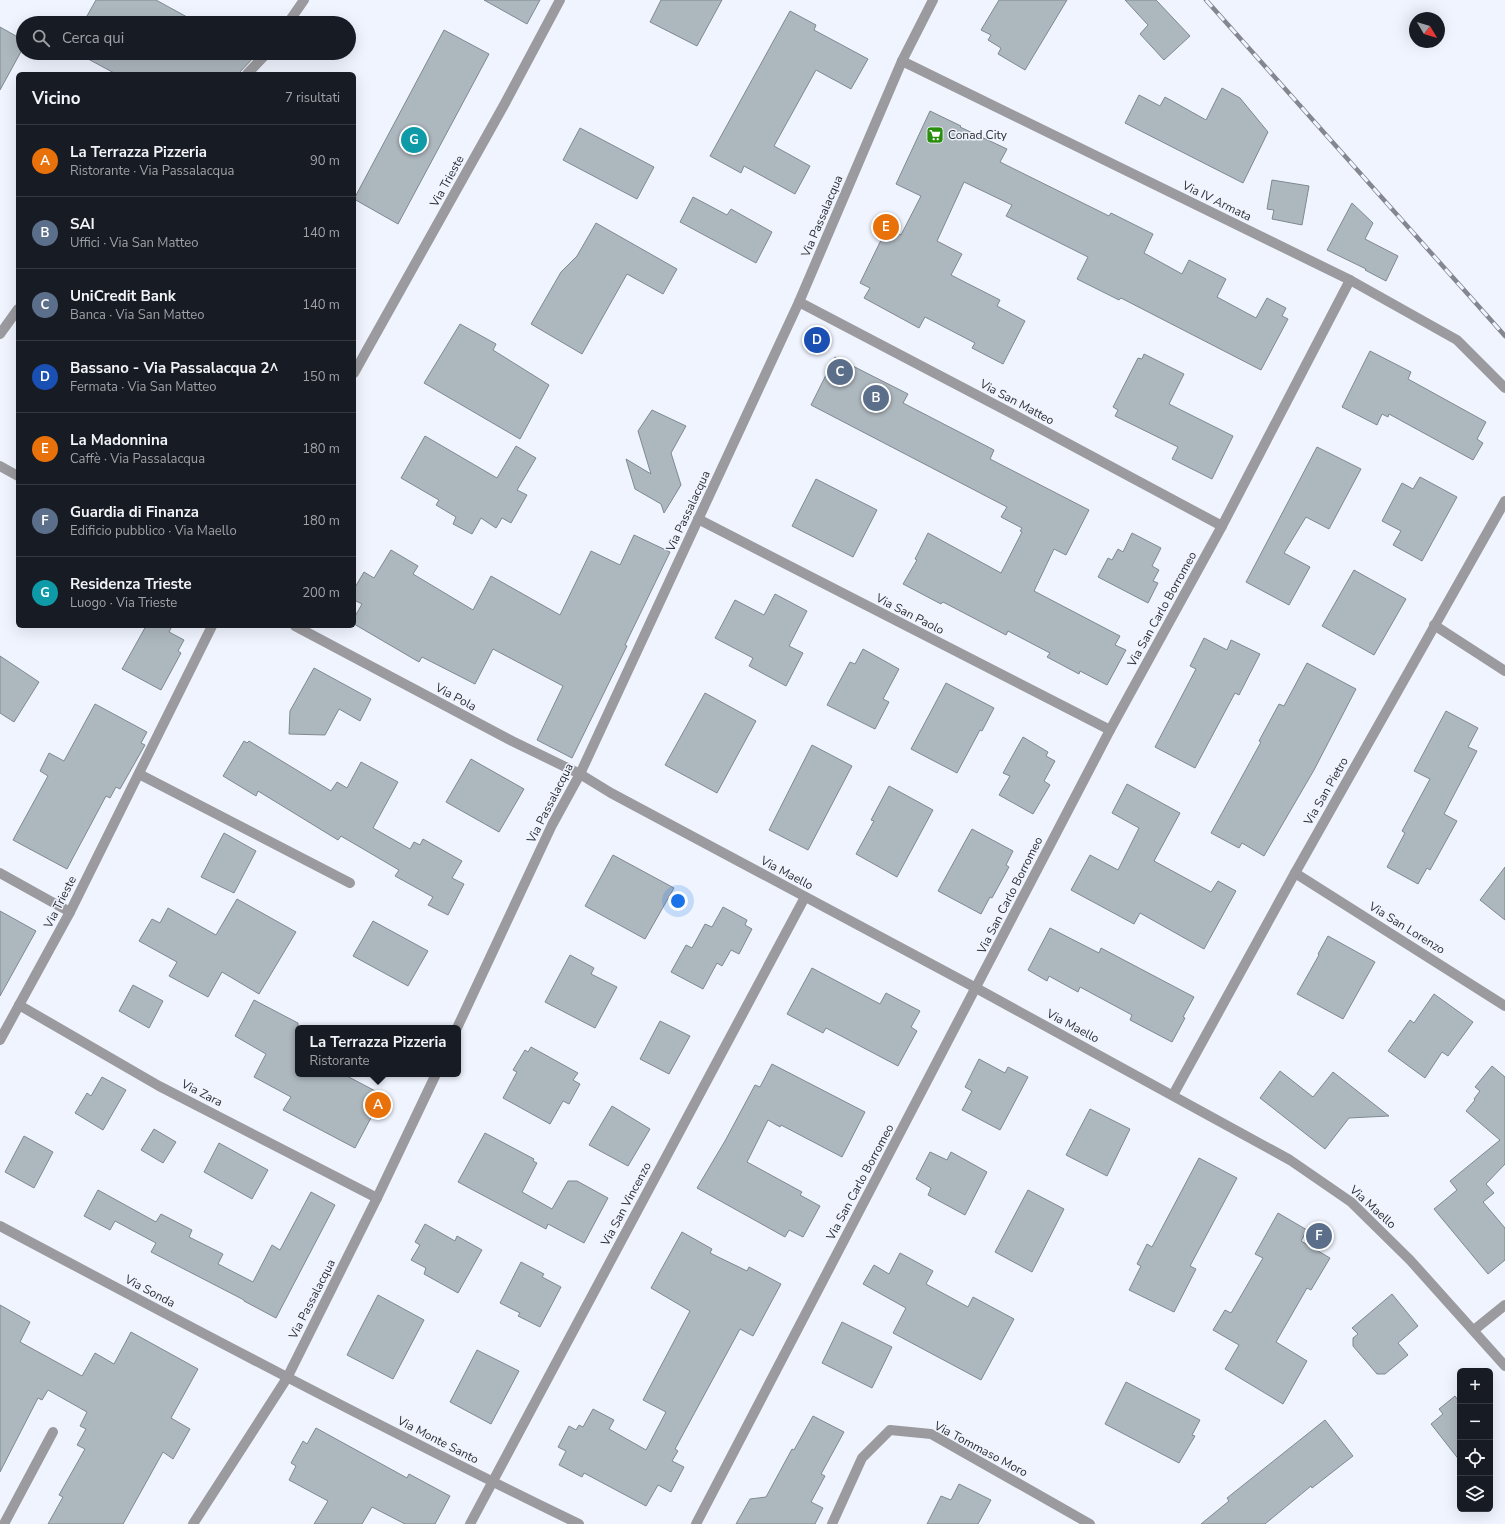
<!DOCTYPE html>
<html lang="it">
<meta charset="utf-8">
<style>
:root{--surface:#171b24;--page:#242831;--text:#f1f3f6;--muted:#9ea1a6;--line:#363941;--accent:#0f766e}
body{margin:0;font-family:"Nunito Sans",sans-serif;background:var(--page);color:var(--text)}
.controls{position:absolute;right:12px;bottom:12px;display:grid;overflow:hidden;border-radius:6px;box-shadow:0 4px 16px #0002}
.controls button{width:36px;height:36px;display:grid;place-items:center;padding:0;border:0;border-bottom:1px solid var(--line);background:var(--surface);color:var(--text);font:20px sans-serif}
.compass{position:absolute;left:1409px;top:12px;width:36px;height:36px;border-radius:50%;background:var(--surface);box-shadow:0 4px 16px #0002;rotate:128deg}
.you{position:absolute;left:678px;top:901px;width:14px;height:14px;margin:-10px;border:3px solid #fff;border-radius:50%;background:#1a73e8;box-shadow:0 0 0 6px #1a73e833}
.badge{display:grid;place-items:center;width:26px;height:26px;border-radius:50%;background:var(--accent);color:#fff;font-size:13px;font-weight:700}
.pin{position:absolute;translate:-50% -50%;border:2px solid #fff;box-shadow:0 1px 4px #0006}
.popup{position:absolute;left:295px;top:1025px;width:166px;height:52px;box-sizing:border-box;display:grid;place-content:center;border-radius:6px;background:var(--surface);filter:drop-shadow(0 1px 3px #0005);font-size:13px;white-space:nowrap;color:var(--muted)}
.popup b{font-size:15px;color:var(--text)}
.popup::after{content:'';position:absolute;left:50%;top:100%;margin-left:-8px;border:8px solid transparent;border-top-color:var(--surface)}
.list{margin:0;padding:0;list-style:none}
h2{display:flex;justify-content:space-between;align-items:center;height:52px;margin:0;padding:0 16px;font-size:17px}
h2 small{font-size:13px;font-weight:400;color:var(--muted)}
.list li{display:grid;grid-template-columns:26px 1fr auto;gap:12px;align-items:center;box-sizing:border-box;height:72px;padding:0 16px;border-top:1px solid var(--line)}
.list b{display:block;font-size:15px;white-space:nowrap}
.list p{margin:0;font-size:13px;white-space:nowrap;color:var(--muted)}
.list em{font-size:13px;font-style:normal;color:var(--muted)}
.icon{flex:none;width:22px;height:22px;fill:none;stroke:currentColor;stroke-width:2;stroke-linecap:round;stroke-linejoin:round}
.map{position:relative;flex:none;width:1505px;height:1524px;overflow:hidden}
.search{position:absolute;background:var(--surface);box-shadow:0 4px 16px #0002;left:16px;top:16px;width:340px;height:44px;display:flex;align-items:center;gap:10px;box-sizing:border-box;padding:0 14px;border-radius:22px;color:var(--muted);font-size:15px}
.panel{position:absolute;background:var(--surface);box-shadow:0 4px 16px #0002;left:16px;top:72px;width:340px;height:556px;border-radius:6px}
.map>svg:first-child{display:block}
</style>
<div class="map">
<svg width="1505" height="1524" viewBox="0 0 1505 1524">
<rect width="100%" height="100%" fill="#eff4fe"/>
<g fill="#adb7be" stroke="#808990">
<path d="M96 0H156L198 23H83Z"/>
<path d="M484 0H540L527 24Z"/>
<path d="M661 0H722L697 46 650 22Z"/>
<path d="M999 0H1067L1025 70 998 54 1001 48 988 40 991 35 981 30Z"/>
<path d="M1125 0H1156L1190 36 1164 60 1140 34 1148 25Z"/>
<path d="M790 11 816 25 814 30 868 59 851 89 816 70 774 146 810 166 795 194 744 166 741 173 710 156Z"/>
<path d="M0 27 23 40V48L0 90Z"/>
<path d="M444 30 489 54 398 224 354 199Z"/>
<path d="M77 53H252L256 55 238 74H116Z"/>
<path d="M1222 88 1240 98 1268 132 1243 183 1125 123 1139 95 1160 106 1165 97 1206 120Z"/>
<path d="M930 111 961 126 960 127 1007 149 1000 162 1109 216 1111 213 1153 234 1144 253 1182 274 1189 260 1226 279 1217 297 1256 318 1267 298 1286 308 1282 316 1288 319 1261 370 1121 298 1119 300 1077 279 1088 257 1006 216 1012 205 964 182 937 241 962 254 951 275 1000 300 997 306 1025 321 1003 364 972 348 975 343 925 317 919 328 864 298 870 288 860 283 887 228 901 235 921 196 896 184Z"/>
<path d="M580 128 654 167 637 199 563 160Z"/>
<path d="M1272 180 1309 186 1302 225 1272 219 1274 210 1267 209Z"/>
<path d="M693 197 727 215 731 209 772 232 756 263 680 222Z"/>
<path d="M1352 203 1373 223 1365 239 1398 256 1386 281 1365 270 1366 269 1327 250Z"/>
<path d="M596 223 677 269 663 294 627 274 582 354 531 324 561 272 577 256Z"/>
<path d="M460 324 496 344 493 350 549 385 520 439 424 383Z"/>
<path d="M1370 351 1411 372 1408 379 1486 422 1477 439 1483 443 1473 460 1389 414 1388 417 1382 414 1377 425 1342 407Z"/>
<path d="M1144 354 1184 374 1169 404 1233 436 1212 479 1172 459 1178 447 1115 416 1118 410 1113 407 1138 358 1142 359Z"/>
<path d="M835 357 908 394 903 403 994 450 990 459 1089 510 1066 555 1054 549 1034 591 1120 636 1115 645 1126 650 1107 685 1080 671 1079 674 1047 657 1050 653 1008 631 1006 635 943 602 941 604 903 584 917 560 915 559 928 533 1001 573 1022 532 1020 531 1022 528 1001 517 1007 507 811 405Z"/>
<path d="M652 410 686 426 671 453 681 485 664 513 661 504 635 489 626 459 651 474 638 431Z"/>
<path d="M425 436 497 478 516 446 536 458 517 490 527 495 511 523 502 518 496 528 481 518 472 534 453 524 456 517 436 505 439 500 401 478Z"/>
<path d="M1317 447 1361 469 1329 529 1306 517 1284 553 1310 567 1289 605 1246 582Z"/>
<path d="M1420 477 1457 497 1422 561 1393 545 1401 531 1382 521 1402 483 1413 489Z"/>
<path d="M816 479 877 510 853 557 792 526Z"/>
<path d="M1132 533 1161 548 1152 566 1159 570 1153 581 1158 583 1148 603 1098 577 1108 558 1112 560 1118 549 1123 552Z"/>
<path d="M634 535 670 552 625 645 627 646 572 758 537 740 563 686 493 649 475 684 422 657 419 662 354 624V618L362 604 354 600V589L364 572 374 578 391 550 418 566 413 574 473 610 491 576 560 615 591 551 620 565Z"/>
<path d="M1354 570 1406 599 1374 655 1322 626Z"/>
<path d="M775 594 807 611 789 646 803 653 786 686 749 666 753 658 715 638 735 600 764 615Z"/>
<path d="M146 626H172L169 632 184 640 178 651 181 653 161 690 122 669Z"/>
<path d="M1204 638 1227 650 1231 640 1260 654 1239 695 1235 693 1195 768 1155 747 1196 669 1190 666Z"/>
<path d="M863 649 899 669 883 699 889 702 875 729 827 705 850 662 855 664Z"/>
<path d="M0 656 39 682 14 722 0 713Z"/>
<path d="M1307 663 1356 689 1314 770 1264 856 1242 843 1239 848 1211 833 1261 742 1259 741 1279 704 1284 706Z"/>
<path d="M314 668 371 699 360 721 339 709 325 735 289 734 290 711Z"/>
<path d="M946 683 994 708 982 731 980 730 957 773 911 749Z"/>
<path d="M705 693 756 721 717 793 665 765Z"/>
<path d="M95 704 147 732 141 743 145 745 120 789 116 787 110 798 106 796 67 869 13 840 48 776 40 771 49 753 64 761Z"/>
<path d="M1446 711 1478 728 1468 747 1477 751 1444 814 1457 821 1430 870 1427 868 1418 884 1387 867 1405 833 1402 831 1430 779 1414 771Z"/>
<path d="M1023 737 1048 752 1046 756 1055 761 1044 781 1050 785 1033 814 999 795 1010 776 1003 773Z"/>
<path d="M244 741 247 743 249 741 331 791 337 782 347 788 361 762 398 782 373 828 410 849 414 842 420 845 423 839 462 861 452 878 464 884 448 915 428 905 433 897 395 876 399 870 341 836 338 840 258 791 256 796 223 776Z"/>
<path d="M812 745 852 766 808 850 769 830Z"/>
<path d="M471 759 524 789 499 832 446 802Z"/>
<path d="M1127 784 1180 813 1154 861 1211 892 1218 881 1236 891 1204 949 1140 913 1134 924 1071 890 1090 855 1118 870 1139 828 1112 813Z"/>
<path d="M889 786 933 810 897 877 856 854 874 821 871 820Z"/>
<path d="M972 829 1013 851 1006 865 1009 867 992 898 990 897 981 914 938 891Z"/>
<path d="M224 833 256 851 234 893 201 877Z"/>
<path d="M613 855 674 888 645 939 585 906Z"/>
<path d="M1505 867V920L1480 900Z"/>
<path d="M237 899 296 932 259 994 222 972 208 997 169 976 177 962 139 941 152 919 160 923 168 908 216 935Z"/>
<path d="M723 907 747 920 745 925 752 929 739 954 731 950 722 966 717 963 703 989 671 972 686 945 692 948 705 924 712 927Z"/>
<path d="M0 911 36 931 0 996Z"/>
<path d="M373 921 428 951 408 986 353 956Z"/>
<path d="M1050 928 1099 953 1101 948 1194 997 1183 1017 1185 1018 1172 1042 1130 1020 1132 1015 1080 987 1078 992 1049 976 1047 981 1028 970Z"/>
<path d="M1328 936 1375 962 1343 1019 1297 994 1319 955 1318 954Z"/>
<path d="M570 955 594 968 591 974 617 987 595 1028 545 1002Z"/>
<path d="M812 968 880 1004 886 993 920 1011 911 1027 917 1031 898 1066 826 1028 823 1033 787 1014Z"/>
<path d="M133 985 163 1001 149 1028 119 1011Z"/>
<path d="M1434 994 1473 1022 1448 1056 1442 1052 1425 1078 1388 1051 1410 1020 1414 1023Z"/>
<path d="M254 1000 298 1023V1074H343L383 1095 355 1148 283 1110 291 1097 254 1077 266 1054 235 1036Z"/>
<path d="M660 1021 690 1036 669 1074 640 1059Z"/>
<path d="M531 1047 578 1073 573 1080 580 1084 569 1104 563 1101 550 1124 503 1098 517 1072 513 1070 525 1050 528 1052Z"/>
<path d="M979 1059 1005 1073 1008 1067 1028 1077 1000 1130 962 1110 972 1091 965 1087Z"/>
<path d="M772 1064 865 1112 842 1157 781 1125 780 1127 768 1120 747 1162 802 1192 800 1195 820 1206 803 1237 789 1230 785 1237 697 1188 725 1141 755 1085 760 1087Z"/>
<path d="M1492 1066 1505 1077V1164L1486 1184 1494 1193 1483 1202 1505 1228V1260L1488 1274 1434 1209 1457 1190 1450 1181 1500 1140 1466 1111 1475 1100 1474 1099 1480 1091 1475 1087Z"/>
<path d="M1280 1071 1313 1097 1333 1072 1389 1116 1349 1118 1325 1149 1260 1098Z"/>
<path d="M102 1077 126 1090 103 1130 75 1113 87 1093 91 1096Z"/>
<path d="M612 1106 650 1129 628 1166 589 1145Z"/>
<path d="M1090 1109 1130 1129 1107 1176 1066 1155Z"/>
<path d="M154 1129 176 1142 163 1163 141 1150Z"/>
<path d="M485 1133 534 1159 533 1161 537 1163 522 1192 552 1209 568 1181H577L608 1198 584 1243 548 1224 546 1229 458 1182Z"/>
<path d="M24 1136 53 1152 34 1188 5 1172Z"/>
<path d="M219 1143 268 1170 252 1199 204 1172Z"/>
<path d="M930 1152 947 1160 951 1152 987 1172 965 1215 928 1195 931 1188 916 1179Z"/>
<path d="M1199 1158 1237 1178 1190 1266 1196 1269 1174 1312 1129 1290 1141 1266 1137 1264 1147 1244 1152 1247Z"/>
<path d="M98 1190 156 1222 161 1214 192 1230 189 1237 223 1254 218 1264 253 1282 272 1245 280 1250 311 1192 335 1205 276 1318 244 1301V1300L151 1252 156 1243 115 1221 110 1230 84 1216Z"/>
<path d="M1028 1190 1064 1209 1032 1272 995 1252Z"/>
<path d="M1278 1213 1307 1230 1301 1241 1330 1258 1311 1290 1307 1288 1276 1342 1307 1361 1283 1404 1225 1369 1239 1345 1213 1330 1225 1310 1231 1313 1263 1258 1255 1254Z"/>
<path d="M425 1224 455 1241 457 1236 482 1250 458 1293 424 1274 426 1268 411 1260 420 1245 415 1242Z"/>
<path d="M682 1232 712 1249 710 1253 747 1271 749 1267 781 1284 753 1336 740 1329 675 1449 678 1451 672 1461 684 1467 671 1492 658 1485 646 1506 584 1473 582 1477 559 1465 566 1451 558 1447 569 1426 576 1430 579 1425 583 1427 593 1409 614 1420 609 1429 646 1450 666 1412 643 1400 690 1311 651 1288Z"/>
<path d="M900 1253 933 1271 926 1284 968 1307 973 1297 1014 1319 981 1380 893 1333 906 1308 863 1284 874 1265 889 1274Z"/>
<path d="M521 1262 544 1274 542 1277 561 1287 540 1327 518 1316 520 1313 500 1303Z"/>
<path d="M1392 1294 1418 1326 1398 1343 1408 1355 1385 1374H1377L1353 1346V1338L1358 1334 1352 1328Z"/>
<path d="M378 1295 424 1320 393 1379 347 1355Z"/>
<path d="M0 1305 30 1322 20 1342 82 1376 95 1353 114 1364 131 1332 198 1369 171 1418 190 1429 173 1459 163 1452 123 1524H48L63 1497 59 1495 85 1449 77 1445 86 1429 80 1426 87 1412 48 1390 42 1400 38 1398 0 1472Z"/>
<path d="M842 1322 892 1347 872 1388 822 1363Z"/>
<path d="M477 1350 519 1371 491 1424 450 1402Z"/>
<path d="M1126 1382 1200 1420 1192 1435 1195 1436 1179 1463 1105 1424Z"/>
<path d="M1455 1396 1460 1403V1461L1431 1424 1443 1414 1439 1409Z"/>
<path d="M813 1416 844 1432 821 1474 825 1476 811 1502 823 1508 815 1524H736L750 1499 766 1497 792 1449 794 1450Z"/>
<path d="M1325 1420 1353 1456 1312 1488 1311 1486 1265 1524H1201L1229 1501 1227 1498Z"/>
<path d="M316 1428 407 1478 409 1474 450 1496 435 1524H405L372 1507 362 1524H314L328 1501 289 1480 296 1466 291 1463 303 1441 307 1444Z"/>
<path d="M959 1484 991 1500 978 1524H927L941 1496 951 1500Z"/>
</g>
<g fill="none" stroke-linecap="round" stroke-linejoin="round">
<g stroke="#9b9a9f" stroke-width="10">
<path d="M288 23 304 0"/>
<path d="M902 61 1350 280 1457 340 1505 388"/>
<path d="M247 74 267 53"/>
<path d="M799 302 1011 413 1222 526"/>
<path d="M0 334 18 309"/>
<path d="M354 373 504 105 560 0"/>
<path d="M0 466 18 476"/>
<path d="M698 519 1110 730"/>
<path d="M1434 625 1505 671"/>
<path d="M295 626 512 741 580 774 611 793 976 988 1290 1160 1351 1202 1410 1260 1505 1366"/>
<path d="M139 774 350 883"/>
<path d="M0 873 70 912"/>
<path d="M1295 873 1505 1006"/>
<path d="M19 1005 159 1086 377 1198"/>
<path d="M457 1028 552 825 580 774 799 302 902 61 933 0"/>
<path d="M0 1040 70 912 212 626"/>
<path d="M1173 1095 1295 873 1505 501"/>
<path d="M0 1226C192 1328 383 1429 579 1524"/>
<path d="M1474 1330 1505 1305"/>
<path d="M4 1524 53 1432"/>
<path d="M193 1524 287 1378 377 1198 436 1074"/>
<path d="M470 1524 805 897"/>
<path d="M696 1524 1110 730 1222 526 1350 280"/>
<path d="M832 1524 862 1458 890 1430 931 1434 1090 1524"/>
</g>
<g stroke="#84878e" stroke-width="4.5">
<path id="rail" d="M1206 0 1505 336"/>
</g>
<use href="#rail" stroke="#eff4fe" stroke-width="3" stroke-dasharray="9" stroke-linecap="butt"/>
</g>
<defs>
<g id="supermarket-square" transform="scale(0.9)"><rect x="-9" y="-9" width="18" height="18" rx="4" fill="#288e0b" stroke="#eff4fe"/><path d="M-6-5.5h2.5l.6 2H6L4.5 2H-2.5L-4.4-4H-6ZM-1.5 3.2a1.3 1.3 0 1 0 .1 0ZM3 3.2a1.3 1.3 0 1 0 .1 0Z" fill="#fff"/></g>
</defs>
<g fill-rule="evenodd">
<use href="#supermarket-square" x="935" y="135"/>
</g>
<g text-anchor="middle" stroke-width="3" stroke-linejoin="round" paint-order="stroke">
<g font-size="12" fill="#2c2e32" stroke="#eff4fe" text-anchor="start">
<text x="948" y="139">Conad City</text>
</g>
<g font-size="12" fill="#2c2e32" stroke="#eff4fe">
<text transform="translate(447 181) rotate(-61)" y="4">Via Trieste</text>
<text transform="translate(1217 201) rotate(26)" y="4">Via IV Armata</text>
<text transform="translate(822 216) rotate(-67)" y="4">Via Passalacqua</text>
<text transform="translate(1017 402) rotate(28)" y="4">Via San Matteo</text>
<text transform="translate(688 511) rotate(-65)" y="4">Via Passalacqua</text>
<text transform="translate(1162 609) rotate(-61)" y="4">Via San Carlo Borromeo</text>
<text transform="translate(910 614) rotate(27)" y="4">Via San Paolo</text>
<text transform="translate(456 697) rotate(28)" y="4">Via Pola</text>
<text transform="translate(1326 791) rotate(-60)" y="4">Via San Pietro</text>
<text transform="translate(550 803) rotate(-63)" y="4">Via Passalacqua</text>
<text transform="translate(787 873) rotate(28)" y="4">Via Maello</text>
<text transform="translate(1010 895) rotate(-63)" y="4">Via San Carlo Borromeo</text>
<text transform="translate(60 902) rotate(-63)" y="4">Via Trieste</text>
<text transform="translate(1407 928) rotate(32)" y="4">Via San Lorenzo</text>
<text transform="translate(1073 1026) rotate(28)" y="4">Via Maello</text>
<text transform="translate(202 1093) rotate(27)" y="4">Via Zara</text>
<text transform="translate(860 1182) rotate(-62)" y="4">Via San Carlo Borromeo</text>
<text transform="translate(626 1204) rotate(-62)" y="4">Via San Vincenzo</text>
<text transform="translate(1373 1207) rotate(42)" y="4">Via Maello</text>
<text transform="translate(150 1291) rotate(28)" y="4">Via Sonda</text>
<text transform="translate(312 1299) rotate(-63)" y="4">Via Passalacqua</text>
<text transform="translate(438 1440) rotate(27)" y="4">Via Monte Santo</text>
<text transform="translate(981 1449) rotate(28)" y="4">Via Tommaso Moro</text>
</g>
</g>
</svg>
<div class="controls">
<button>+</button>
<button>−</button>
<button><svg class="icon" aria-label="locate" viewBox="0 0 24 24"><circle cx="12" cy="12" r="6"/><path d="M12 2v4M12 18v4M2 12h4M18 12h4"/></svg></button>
<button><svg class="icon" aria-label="layers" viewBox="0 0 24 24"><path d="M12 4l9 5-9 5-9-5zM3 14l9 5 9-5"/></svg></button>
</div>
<svg class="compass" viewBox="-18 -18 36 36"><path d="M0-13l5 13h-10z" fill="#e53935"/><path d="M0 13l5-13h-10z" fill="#9ea1a6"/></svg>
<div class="you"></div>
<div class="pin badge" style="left:378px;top:1105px;background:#e8710a">A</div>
<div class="popup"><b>La Terrazza Pizzeria</b>Ristorante</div>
<div class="pin badge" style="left:876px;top:398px;background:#5c6f8a">B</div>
<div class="pin badge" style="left:840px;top:372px;background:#5c6f8a">C</div>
<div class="pin badge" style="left:817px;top:340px;background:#1a4fb4">D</div>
<div class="pin badge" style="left:886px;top:227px;background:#e8710a">E</div>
<div class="pin badge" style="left:1319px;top:1236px;background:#5c6f8a">F</div>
<div class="pin badge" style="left:414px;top:140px;background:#0f9aa8">G</div>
<div class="search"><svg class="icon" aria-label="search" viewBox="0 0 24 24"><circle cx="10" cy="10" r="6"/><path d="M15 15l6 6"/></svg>Cerca qui</div>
<section class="panel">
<h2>Vicino<small>7 risultati</small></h2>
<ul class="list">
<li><span class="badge" style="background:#e8710a">A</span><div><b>La Terrazza Pizzeria</b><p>Ristorante · Via Passalacqua</p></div><em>90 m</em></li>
<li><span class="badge" style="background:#5c6f8a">B</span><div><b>SAI</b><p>Uffici · Via San Matteo</p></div><em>140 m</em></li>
<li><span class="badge" style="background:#5c6f8a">C</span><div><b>UniCredit Bank</b><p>Banca · Via San Matteo</p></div><em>140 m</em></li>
<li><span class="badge" style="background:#1a4fb4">D</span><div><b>Bassano - Via Passalacqua 2^</b><p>Fermata · Via San Matteo</p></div><em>150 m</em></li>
<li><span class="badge" style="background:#e8710a">E</span><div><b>La Madonnina</b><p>Caffè · Via Passalacqua</p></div><em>180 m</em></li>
<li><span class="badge" style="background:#5c6f8a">F</span><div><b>Guardia di Finanza</b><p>Edificio pubblico · Via Maello</p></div><em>180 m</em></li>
<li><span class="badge" style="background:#0f9aa8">G</span><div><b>Residenza Trieste</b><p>Luogo · Via Trieste</p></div><em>200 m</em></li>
</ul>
</section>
</div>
